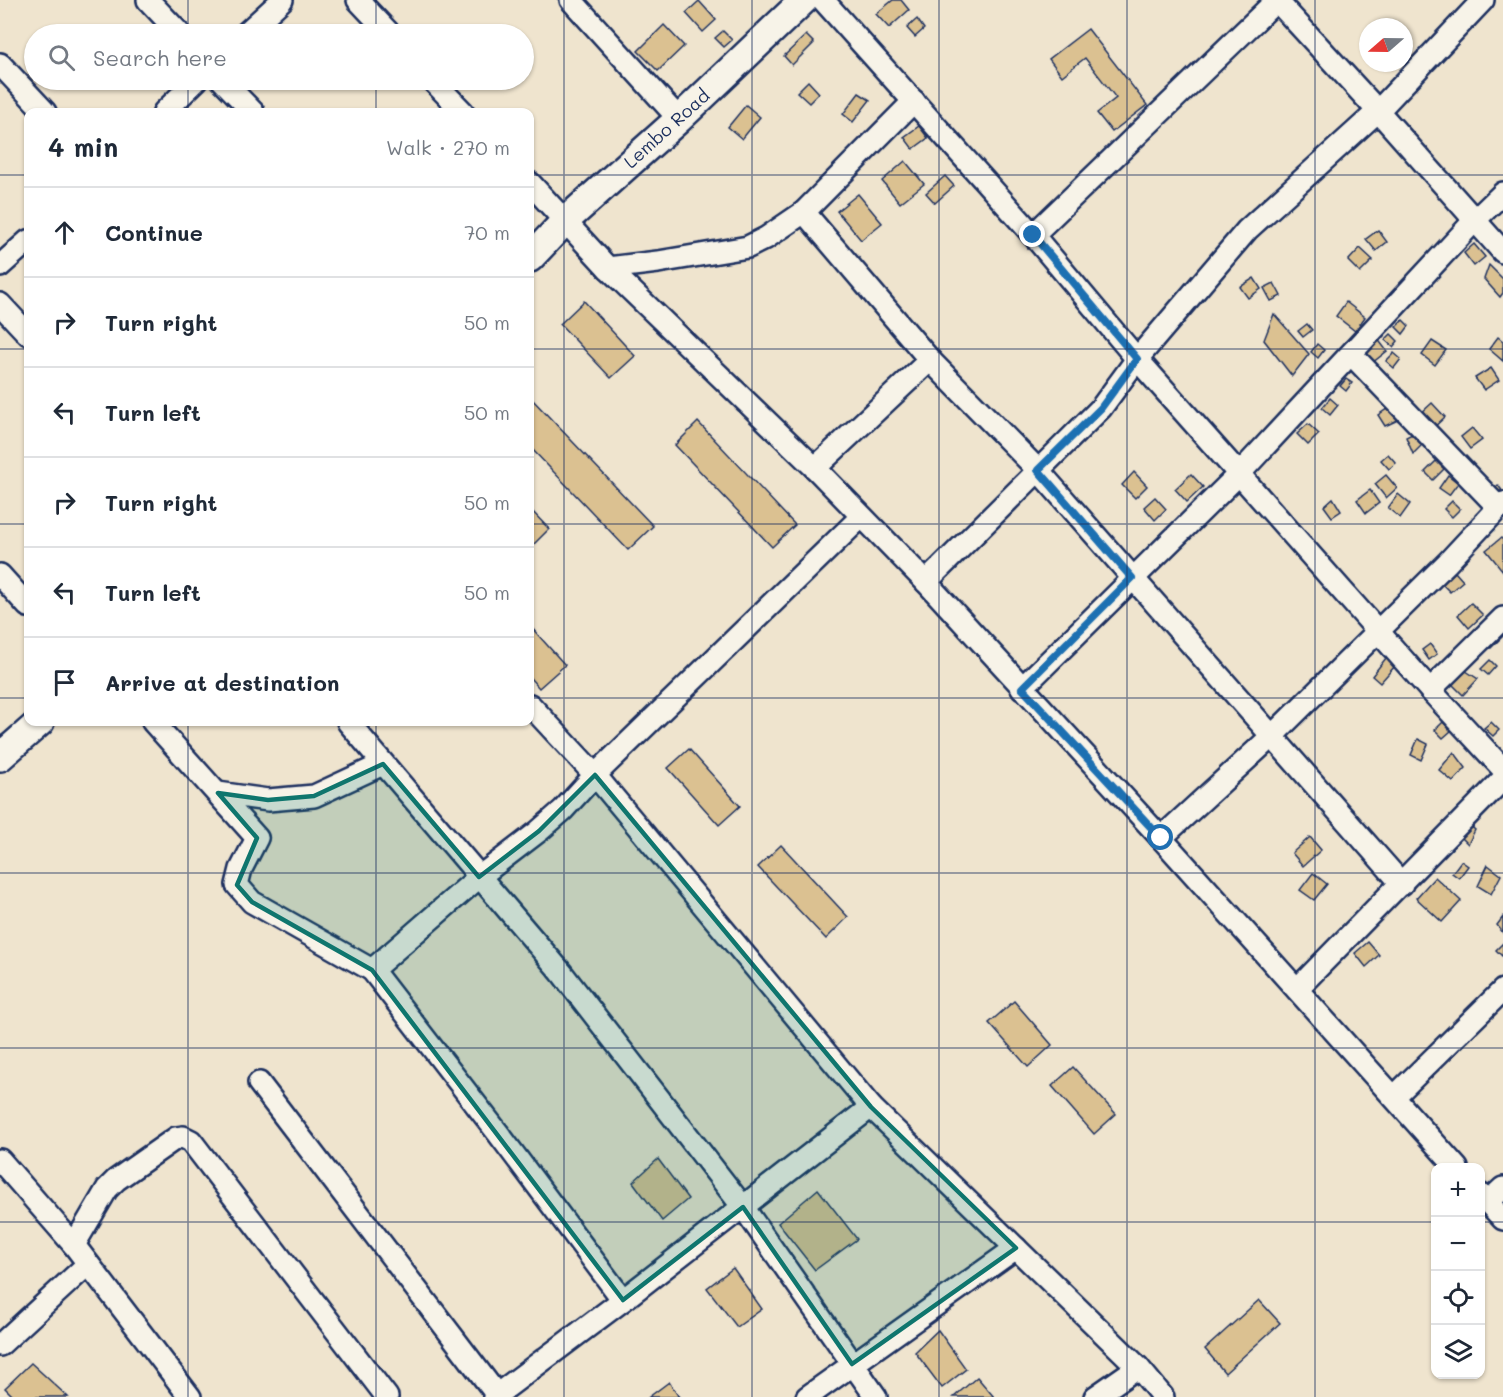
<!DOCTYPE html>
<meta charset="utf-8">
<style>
:root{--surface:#fff;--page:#f2f2f3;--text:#1f2937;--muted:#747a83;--line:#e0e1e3}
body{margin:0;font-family:Mali,sans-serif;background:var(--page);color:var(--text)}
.controls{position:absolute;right:18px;bottom:18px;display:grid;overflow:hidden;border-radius:12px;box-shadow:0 2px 4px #0004}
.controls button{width:54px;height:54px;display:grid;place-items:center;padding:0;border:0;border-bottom:2px solid var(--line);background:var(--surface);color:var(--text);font:30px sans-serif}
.compass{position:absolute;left:1359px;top:18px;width:54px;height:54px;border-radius:50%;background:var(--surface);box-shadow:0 2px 4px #0004;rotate:250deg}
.stop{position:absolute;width:18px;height:18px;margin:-14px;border:4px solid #1f6fb2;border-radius:50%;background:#fff}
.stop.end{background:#1f6fb2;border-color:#fff;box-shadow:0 2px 6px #0008}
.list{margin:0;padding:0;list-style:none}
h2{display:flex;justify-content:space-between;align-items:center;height:78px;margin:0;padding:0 24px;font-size:26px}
h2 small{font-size:20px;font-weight:400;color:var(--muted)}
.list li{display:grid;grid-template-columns:39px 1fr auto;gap:18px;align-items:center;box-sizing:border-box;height:90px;padding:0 24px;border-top:2px solid var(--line)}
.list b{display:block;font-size:22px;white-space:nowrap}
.list em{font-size:20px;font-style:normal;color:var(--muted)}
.icon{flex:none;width:33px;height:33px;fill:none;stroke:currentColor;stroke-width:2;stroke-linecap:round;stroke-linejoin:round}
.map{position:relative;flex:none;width:1503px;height:1397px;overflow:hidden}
.search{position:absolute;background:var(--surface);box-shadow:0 2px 4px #0004;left:24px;top:24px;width:510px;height:66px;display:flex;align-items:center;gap:15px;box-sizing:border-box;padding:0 21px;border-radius:33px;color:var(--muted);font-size:22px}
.panel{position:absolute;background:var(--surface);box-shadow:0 2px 4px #0004;left:24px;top:108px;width:510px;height:618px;border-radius:12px}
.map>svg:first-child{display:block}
</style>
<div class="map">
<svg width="1503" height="1397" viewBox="0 0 1503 1397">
<rect width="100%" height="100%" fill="#efe4ce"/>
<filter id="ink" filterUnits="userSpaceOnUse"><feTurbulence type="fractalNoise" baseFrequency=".0167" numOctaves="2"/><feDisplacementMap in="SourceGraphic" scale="12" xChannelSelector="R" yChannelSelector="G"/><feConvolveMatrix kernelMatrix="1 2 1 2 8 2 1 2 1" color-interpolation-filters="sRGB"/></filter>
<g filter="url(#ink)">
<g fill="#dbc191" stroke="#1b2f5e" stroke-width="1.5">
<path d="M893 0H901L909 10 889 28 876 14Z"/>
<path d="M699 1 716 20 703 32 686 13Z"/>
<path d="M917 19 924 29 915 37 907 28Z"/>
<path d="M664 25 684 46 658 71 638 51Z"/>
<path d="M1088 29 1147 105 1112 132 1097 113 1116 98 1085 58 1062 76 1049 59Z"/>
<path d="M723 31 732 40 724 47 715 38Z"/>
<path d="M806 35 814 43 792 65 784 56Z"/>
<path d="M808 81 819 93 809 103 797 92Z"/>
<path d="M859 93 870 100 853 122 843 114Z"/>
<path d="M746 105 760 117 742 139 728 127Z"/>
<path d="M919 126 928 138 913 149 904 137Z"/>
<path d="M905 161 924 184 900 203 882 181Z"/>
<path d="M945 176 954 186 935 203 926 193Z"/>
<path d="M858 194 882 223 861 240 837 211Z"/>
<path d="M1378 230 1387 242 1376 251 1366 239Z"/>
<path d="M1474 244 1485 257 1474 266 1464 253Z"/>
<path d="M1360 248 1373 260 1360 273 1348 261Z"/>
<path d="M1489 265 1503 279V293L1500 297 1484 279Z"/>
<path d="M1254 278 1261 289 1248 298 1240 287Z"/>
<path d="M1274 283 1281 296 1271 301 1264 288Z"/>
<path d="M584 301 635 356 611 378 560 324Z"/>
<path d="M1346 302 1365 317 1355 331 1336 316Z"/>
<path d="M1274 314 1309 354 1292 376 1264 340Z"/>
<path d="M1403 320 1409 326 1403 334 1396 327Z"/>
<path d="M1307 324 1312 330 1303 337 1298 331Z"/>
<path d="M1391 334 1398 341 1393 347 1385 340Z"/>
<path d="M1498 337 1503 341V361L1489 349Z"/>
<path d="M1377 338 1387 351 1372 363 1361 350Z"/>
<path d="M1432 341 1446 350 1435 365 1422 355Z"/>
<path d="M1317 344 1324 350 1318 358 1311 352Z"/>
<path d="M1394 353 1401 359 1394 368 1386 361Z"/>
<path d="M1491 368 1499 380 1484 390 1475 378Z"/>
<path d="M1346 379 1352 383 1346 391 1340 386Z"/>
<path d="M530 397 653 526 628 550 530 447Z"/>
<path d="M1330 398 1338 405 1330 415 1322 408Z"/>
<path d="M1432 403 1445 417 1432 429 1419 415Z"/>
<path d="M1387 409 1400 419 1385 426 1378 415Z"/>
<path d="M698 422 795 525 772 547 675 445Z"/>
<path d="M1308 424 1319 434 1308 445 1297 434Z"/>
<path d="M1472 428 1482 440 1470 449 1461 437Z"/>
<path d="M1422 429 1421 446 1413 454 1406 437Z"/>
<path d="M1388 454 1396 463 1389 469 1381 460Z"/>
<path d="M1436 461 1444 469 1433 480 1425 472Z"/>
<path d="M1134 472 1147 486 1135 498 1122 485Z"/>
<path d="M1191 474 1203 487 1187 502 1175 489Z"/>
<path d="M1386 475 1397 488 1386 498 1375 484Z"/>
<path d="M1448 475 1458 483 1449 495 1439 488Z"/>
<path d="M1498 485 1503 492 1496 498 1490 492Z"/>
<path d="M1370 490 1379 503 1366 513 1357 500Z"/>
<path d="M1398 494 1410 504 1400 518 1388 508Z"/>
<path d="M1155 497 1166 509 1155 520 1144 507Z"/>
<path d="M1333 498 1341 511 1332 517 1324 506Z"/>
<path d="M1452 501 1460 509 1452 517 1444 509Z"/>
<path d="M530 509 549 529 530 548Z"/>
<path d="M1501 538 1503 540V571L1486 550Z"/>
<path d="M1455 572 1463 581 1450 592 1442 584Z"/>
<path d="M1471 603 1483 615 1469 628 1458 615Z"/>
<path d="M1503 623V636L1491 648 1484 642Z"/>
<path d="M530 626 565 665 539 688 530 678Z"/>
<path d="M1430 644 1437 654 1429 660 1422 650Z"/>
<path d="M1386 658 1395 666 1380 683 1372 676Z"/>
<path d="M1490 660 1496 666 1488 675 1481 669Z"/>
<path d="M1466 671 1478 679 1463 695 1452 684Z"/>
<path d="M1443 722 1451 731 1443 738 1435 730Z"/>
<path d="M1491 722 1499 730 1493 736 1484 728Z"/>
<path d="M1418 739 1428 744 1421 760 1411 755Z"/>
<path d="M689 749 740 806 719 825 668 768Z"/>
<path d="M1454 752 1466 768 1453 782 1439 770Z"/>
<path d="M1466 822 1475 830 1468 844 1456 832Z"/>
<path d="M1310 837 1321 850 1303 866 1292 853Z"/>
<path d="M781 845 848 917 826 939 758 867Z"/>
<path d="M1461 861 1468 866 1459 878 1452 873Z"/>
<path d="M1488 865 1501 875 1491 894 1478 886Z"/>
<path d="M1313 873 1327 884 1314 900 1300 890Z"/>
<path d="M1435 877 1461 901 1442 922 1416 898Z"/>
<path d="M1503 917V933L1497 925Z"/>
<path d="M1368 942 1379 955 1366 967 1355 953Z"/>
<path d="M1503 943V954L1502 956 1496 950Z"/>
<path d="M1014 1001 1052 1045 1028 1067 989 1023Z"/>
<path d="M1073 1067 1116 1114 1094 1134 1052 1086Z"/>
<path d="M658 1159 688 1199 662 1221 633 1182Z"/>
<path d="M818 1189 857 1239 815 1270 778 1223Z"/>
<path d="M733 1268 762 1309 737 1327 707 1288Z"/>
<path d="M1259 1300 1280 1323 1225 1373 1205 1349Z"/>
<path d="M938 1330 966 1369 942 1388 915 1352Z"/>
<path d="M31 1363 68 1397H14L5 1388Z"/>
<path d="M977 1377 994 1397H954Z"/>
<path d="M669 1382 679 1397H649Z"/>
</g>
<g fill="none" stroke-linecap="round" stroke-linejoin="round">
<g stroke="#1b2f5e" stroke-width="26">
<g id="minor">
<path d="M148 0 180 34"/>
<path d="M358 0 390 34"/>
<path d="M571 0 679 119"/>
<path d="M823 0 1033 235 1137 359 1239 474 1430 690 1503 769"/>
<path d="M1276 0 1378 111 1503 252"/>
<path d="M245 34 282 0"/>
<path d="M0 64 45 112"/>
<path d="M222 80 253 112"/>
<path d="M432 80 463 112"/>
<path d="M164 112 197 80"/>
<path d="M530 183 608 268 815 468 926 582 1161 838 1457 1168"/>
<path d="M804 212 930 360 1038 470 1402 884"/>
<path d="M1033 235 1277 0"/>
<path d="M0 266 28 241"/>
<path d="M608 268 658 262 748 247 766 238 804 212 914 101"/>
<path d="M0 304 28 334"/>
<path d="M1351 354 1499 508"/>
<path d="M815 468 930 360"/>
<path d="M0 575 28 606"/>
<path d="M926 582 1101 408 1137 359 1247 230 1378 111 1483 0"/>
<path d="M1022 688 1239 474 1475 220 1503 193"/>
<path d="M1430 690 1503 618"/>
<path d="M530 705 595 775 871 1107 1138 1367 1163 1397"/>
<path d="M153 722 257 838 241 869 237 885 252 902 372 970 479 877 539 831 563 810 595 775 861 517"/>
<path d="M348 722 561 972 743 1207 876 1397"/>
<path d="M218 793 268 800 314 796 383 764"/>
<path d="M1161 838 1272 736 1447 563 1503 503"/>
<path d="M372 970 498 1133 623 1300"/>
<path d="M1297 989 1503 779"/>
<path d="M259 1083 497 1395"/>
<path d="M1394 1097 1503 990"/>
<path d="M0 1160 74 1245 190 1397"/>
<path d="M1480 1194 1503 1219"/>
<path d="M1488 1202 1503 1188"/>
<path d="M74 1245 107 1189 116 1180 176 1138 183 1137 191 1141 387 1397"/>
<path d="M0 1345 88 1264"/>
<path d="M494 1397 623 1300 871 1107"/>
<path d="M807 1397 1016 1248"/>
<path d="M1095 1397 1138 1367"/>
</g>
</g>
<g stroke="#1b2f5e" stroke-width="32">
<g id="tertiary">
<path d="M530 258 565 221 679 119 804 0"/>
<path d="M0 757 40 722"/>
</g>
</g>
<use href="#minor" stroke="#f7f3e8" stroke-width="21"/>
<use href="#tertiary" stroke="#f7f3e8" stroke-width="27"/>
</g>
</g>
<g fill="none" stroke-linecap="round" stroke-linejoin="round" filter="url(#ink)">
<path stroke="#1f6fb2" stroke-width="8" d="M1033 235 1137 359 1101 408 1038 470 1132 578 1022 688 1161 838"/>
</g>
<path fill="#0f766e" fill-opacity="0.2" stroke="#0f766e" stroke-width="4.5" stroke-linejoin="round" d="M383 764 479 877 539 831 595 775 871 1107 1016 1248 852 1364 743 1207 623 1300 372 970 252 902 237 885 257 838 218 793 268 800 314 796Z"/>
<path fill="none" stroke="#1b2f5e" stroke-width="1.5" stroke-opacity="0.55" d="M188 0V34M376 0V34M564 0V1397M752 0V1397M939 0V1397M1127 0V1397M1315 0V1397M188 80V112M376 80V112M0 175H28M530 175H1503M0 349H28M530 349H1503M0 524H28M530 524H1503M0 698H28M530 698H1503M188 722V1397M376 722V1397M0 873H1503M0 1048H1503M0 1222H1436M1480 1222H1503"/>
<g text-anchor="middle" stroke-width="4.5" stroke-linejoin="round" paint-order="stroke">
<g font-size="18" fill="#1b2f5e" stroke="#f7f3e8">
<text transform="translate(667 129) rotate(-42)" y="6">Lembo Road</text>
</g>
</g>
</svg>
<div class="controls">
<button>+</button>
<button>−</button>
<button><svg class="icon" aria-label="locate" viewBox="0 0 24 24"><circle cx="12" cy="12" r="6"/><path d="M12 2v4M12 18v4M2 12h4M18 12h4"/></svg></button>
<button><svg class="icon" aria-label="layers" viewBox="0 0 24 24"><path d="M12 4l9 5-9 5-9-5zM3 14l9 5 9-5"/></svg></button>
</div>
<svg class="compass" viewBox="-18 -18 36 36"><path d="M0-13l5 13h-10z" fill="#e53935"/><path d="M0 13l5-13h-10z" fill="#747a83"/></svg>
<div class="stop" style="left:1161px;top:838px"></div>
<div class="stop end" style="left:1033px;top:235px"></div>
<div class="search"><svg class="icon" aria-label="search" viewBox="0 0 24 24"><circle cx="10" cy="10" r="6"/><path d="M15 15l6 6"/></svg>Search here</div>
<section class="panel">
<h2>4 min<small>Walk · 270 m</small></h2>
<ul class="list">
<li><svg class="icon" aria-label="ahead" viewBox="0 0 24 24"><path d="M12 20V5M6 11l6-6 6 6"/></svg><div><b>Continue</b></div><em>70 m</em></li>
<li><svg class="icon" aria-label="right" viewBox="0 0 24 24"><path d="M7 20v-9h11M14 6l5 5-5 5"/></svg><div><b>Turn right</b></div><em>50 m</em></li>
<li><svg class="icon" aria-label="left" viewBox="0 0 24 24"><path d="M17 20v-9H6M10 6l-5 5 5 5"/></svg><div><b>Turn left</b></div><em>50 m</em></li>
<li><svg class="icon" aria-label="right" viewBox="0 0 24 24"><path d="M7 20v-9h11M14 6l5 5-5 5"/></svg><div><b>Turn right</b></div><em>50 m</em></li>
<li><svg class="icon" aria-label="left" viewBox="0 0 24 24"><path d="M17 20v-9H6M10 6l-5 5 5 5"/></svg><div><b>Turn left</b></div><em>50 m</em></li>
<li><svg class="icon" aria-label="arrive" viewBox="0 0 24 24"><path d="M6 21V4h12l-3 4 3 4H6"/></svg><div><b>Arrive at destination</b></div></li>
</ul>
</section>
</div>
